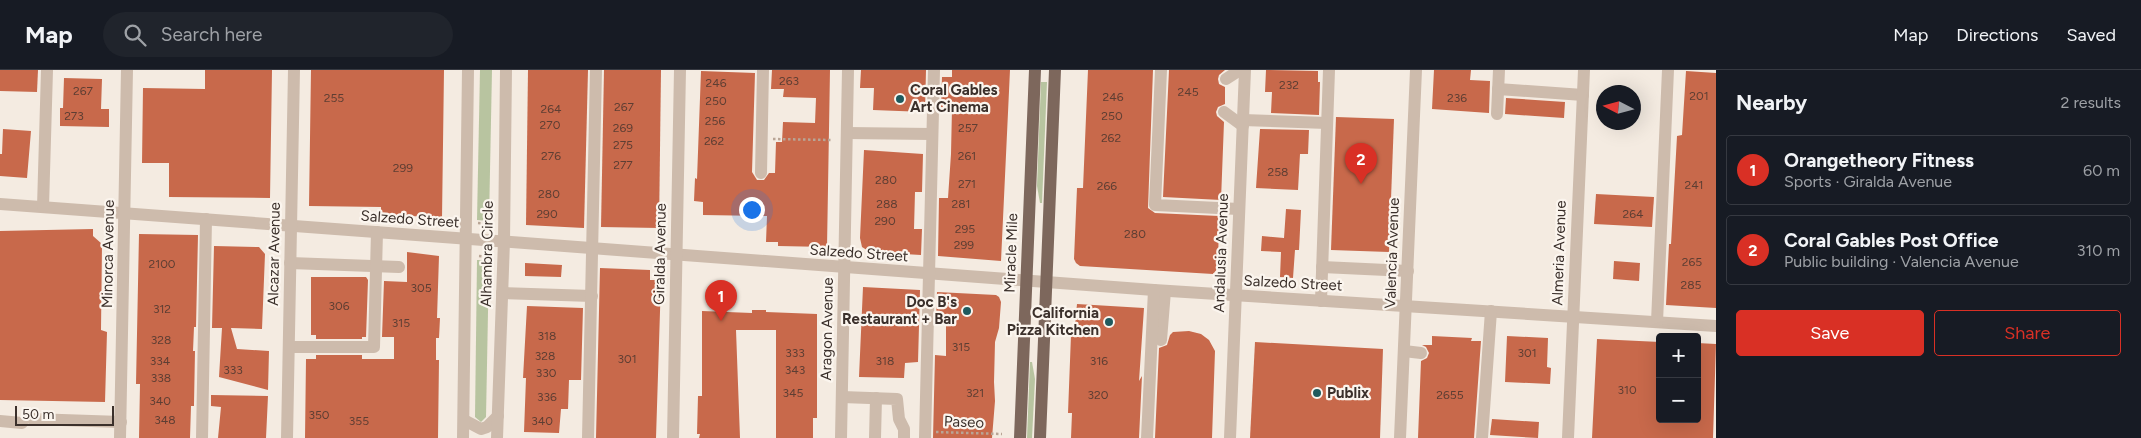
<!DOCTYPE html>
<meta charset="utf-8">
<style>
:root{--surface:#171b24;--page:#20242c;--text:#f1f3f6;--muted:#9ea1a6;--line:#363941;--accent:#d93025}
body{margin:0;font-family:Figtree,sans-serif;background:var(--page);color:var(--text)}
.controls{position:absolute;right:15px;bottom:15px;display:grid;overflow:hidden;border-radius:5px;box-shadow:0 5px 20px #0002}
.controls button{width:45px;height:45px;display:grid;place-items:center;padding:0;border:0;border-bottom:1px solid var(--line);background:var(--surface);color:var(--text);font:25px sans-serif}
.compass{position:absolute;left:1596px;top:15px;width:45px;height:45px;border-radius:50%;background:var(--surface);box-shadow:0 5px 20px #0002;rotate:276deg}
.scale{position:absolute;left:15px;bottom:12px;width:99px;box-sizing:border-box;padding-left:5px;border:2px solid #3b302b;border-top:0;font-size:14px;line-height:18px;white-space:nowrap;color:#3b302b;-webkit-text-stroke:4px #fbf5ee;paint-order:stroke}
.you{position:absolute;left:751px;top:139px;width:18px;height:18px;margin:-12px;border:4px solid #fff;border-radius:50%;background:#1a73e8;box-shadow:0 0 0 8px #1a73e833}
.badge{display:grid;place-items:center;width:32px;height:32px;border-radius:50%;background:var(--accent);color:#fff;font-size:16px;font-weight:700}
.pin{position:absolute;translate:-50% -41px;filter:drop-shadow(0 1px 2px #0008)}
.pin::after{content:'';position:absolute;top:26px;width:18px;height:15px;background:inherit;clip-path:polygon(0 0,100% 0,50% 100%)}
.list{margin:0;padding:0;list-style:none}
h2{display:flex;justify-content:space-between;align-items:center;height:65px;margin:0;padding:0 20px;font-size:21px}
h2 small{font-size:16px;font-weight:400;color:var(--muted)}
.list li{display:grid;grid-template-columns:32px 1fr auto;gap:15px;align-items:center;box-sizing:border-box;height:70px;margin:0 10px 10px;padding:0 10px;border:1px solid var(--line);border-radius:5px}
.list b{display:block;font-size:19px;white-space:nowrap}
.list p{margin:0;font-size:16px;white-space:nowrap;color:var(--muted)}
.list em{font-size:16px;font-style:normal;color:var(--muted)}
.actions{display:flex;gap:10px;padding:15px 20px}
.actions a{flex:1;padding:11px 0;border:1px solid var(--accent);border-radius:5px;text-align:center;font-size:18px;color:var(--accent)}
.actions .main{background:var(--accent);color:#fff}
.icon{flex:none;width:28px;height:28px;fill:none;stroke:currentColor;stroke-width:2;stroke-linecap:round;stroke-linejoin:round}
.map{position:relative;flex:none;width:1716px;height:368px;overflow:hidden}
header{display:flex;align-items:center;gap:30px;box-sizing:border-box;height:70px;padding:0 25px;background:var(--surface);border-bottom:1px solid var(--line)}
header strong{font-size:24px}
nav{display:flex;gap:28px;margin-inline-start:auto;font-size:18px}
.search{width:350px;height:45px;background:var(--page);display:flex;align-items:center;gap:12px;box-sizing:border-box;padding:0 18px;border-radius:28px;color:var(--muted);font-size:19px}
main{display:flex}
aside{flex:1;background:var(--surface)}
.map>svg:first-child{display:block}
</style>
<header>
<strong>Map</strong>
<div class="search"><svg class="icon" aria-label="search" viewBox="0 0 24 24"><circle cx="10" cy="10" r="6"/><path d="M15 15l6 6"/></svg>Search here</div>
<nav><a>Map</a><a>Directions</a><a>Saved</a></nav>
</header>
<main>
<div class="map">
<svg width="1716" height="368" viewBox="0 0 1716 368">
<rect width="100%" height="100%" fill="#f4ebe1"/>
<g fill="#b8c4a0">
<path d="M480 0H492L489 151 477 150Z"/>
<path d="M1041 12H1047L1042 133H1040L1037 116Z"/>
<path d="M477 190H489L486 347 481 352 475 347Z"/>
<path d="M1030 292H1032L1035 309 1032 368H1027Z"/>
</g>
<g fill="#c8694b">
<path d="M0 0H38L37 22 0 21Z"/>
<path d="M205 0H272L270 128 169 127V93H142L143 18 205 19Z"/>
<path d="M311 0H444L442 148 381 144V137L309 136Z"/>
<path d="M528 0H588L584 158 526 155Z"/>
<path d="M604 0H661L659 158 601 157Z"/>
<path d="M772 0H830L827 177 778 176V172H766L767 146 703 145V132L694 131 695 108 697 109 701 1 755 3 752 102 757 110H764L769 103H775L776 72H782L783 52 815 53 816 28 783 27 784 19H771Z"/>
<path d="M861 0H926L925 42 873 40 874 18H860Z"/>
<path d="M952 0H1010L1001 191 938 186 939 128H948L951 84 952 38 941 37 942 7H952Z"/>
<path d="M1088 0H1153L1148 138 1155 143 1219 146 1218 198 1213 204 1080 196 1076 193 1074 189 1077 118H1083Z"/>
<path d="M1169 0H1225L1219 5 1218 9 1219 14 1225 17V34L1218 37 1216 42 1217 46 1224 52 1221 130 1163 127Z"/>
<path d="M1266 0 1318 1V12H1320L1319 45 1271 43 1272 22H1265Z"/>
<path d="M1434 0H1471L1470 10 1490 11 1489 43 1432 39Z"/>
<path d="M1686 1 1716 3V238L1666 235 1669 174H1671L1677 66 1682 65Z"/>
<path d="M64 8 102 9 101 39H109V57L60 56V38H63Z"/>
<path d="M1506 28 1565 32 1564 48 1505 44Z"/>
<path d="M1336 47 1394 49 1389 182 1331 180Z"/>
<path d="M3 59 31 61 27 108 0 106V84H2Z"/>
<path d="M1260 59 1309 60 1308 84H1300L1298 120 1256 118Z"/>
<path d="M864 80 923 84 922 122H915L914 159H922L921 185 870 182 862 177 860 168Z"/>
<path d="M1596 124 1654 127 1652 157 1594 154Z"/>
<path d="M1286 139 1301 140 1299 180H1295L1293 208 1280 207 1281 182 1261 181 1262 166 1284 168Z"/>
<path d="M93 159V166L102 174 101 260 107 262 105 332 0 330V161Z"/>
<path d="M139 164 198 165 196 257H194L193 281H195L194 334V336H191L190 368H139L140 314H136Z"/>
<path d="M214 176 259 177 265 184 262 259 231 258 237 279 269 281 268 320 219 307 222 258H212Z"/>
<path d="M407 182 439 186 437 248H440L439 268H436V290H439L438 368H305L306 289H316V285H362V289H394V267H382L384 211 407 212Z"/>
<path d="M1614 191 1640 193 1639 211 1613 209Z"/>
<path d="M525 193 562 195 561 207 525 206Z"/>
<path d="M600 198 650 200V210H661L656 368H596Z"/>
<path d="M311 207H366L368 210 366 267H362V269H316V265H311Z"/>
<path d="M863 217 920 220 918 292 905 293 904 308 859 307Z"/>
<path d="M937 222 996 225 999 227 1001 232 999 258 995 272 994 312 995 331 992 368H933L935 285 946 286V251H936Z"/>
<path d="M1077 234 1144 238 1139 311 1142 306 1139 368H1071L1072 343H1068L1071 265H1074Z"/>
<path d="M527 236 583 238 581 310H569L568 339H561L559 363 524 362 526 308H523Z"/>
<path d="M752 240H766V242L817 244V348H813V368H776V260H736L740 368H699L700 364H697L698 326H702V241L752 243Z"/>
<path d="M1189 261 1201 264 1209 270 1215 281 1212 368H1155L1159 278 1167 275 1170 265 1173 262Z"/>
<path d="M1432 266 1472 268 1471 271H1481L1474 368H1418L1421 291 1427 288 1429 283 1426 277 1422 275H1432Z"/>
<path d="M1507 266 1548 268 1547 297 1551 298 1550 314 1505 312Z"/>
<path d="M1597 269 1660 272V349H1697V273L1716 274 1713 368H1592Z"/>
<path d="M1255 272 1383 279 1380 368H1250Z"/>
<path d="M211 325 268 326 266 368H218L221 337 211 336Z"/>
<path d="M1492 349 1539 352 1538 368 1490 365Z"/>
</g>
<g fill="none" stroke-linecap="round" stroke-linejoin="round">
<g stroke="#b9a596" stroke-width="2.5" stroke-dasharray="2.5 2.5" stroke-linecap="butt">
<path d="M773 69 832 70"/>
<path d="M478 153 490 154"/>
<path d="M479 186 489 187"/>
<path d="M936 362 1002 364"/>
</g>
<g stroke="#cdbbac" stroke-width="12">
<path d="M1161 0 1155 135 1239 139"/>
<path d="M1226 9 1240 0"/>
<path d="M1498 19 1583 25"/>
<path d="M1224 42 1243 56"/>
<path d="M1497 44 1499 0"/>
<path d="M1243 50 1327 53"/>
<path d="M847 63 932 64"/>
<path d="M761 103 763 0"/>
<path d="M0 134 1154 220 1716 256"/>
<path d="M43 137 47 0"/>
<path d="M290 193 399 197"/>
<path d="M1322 197 1408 201"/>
<path d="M502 223 592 226"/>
<path d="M1321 231 1329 0"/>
<path d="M1657 252 1668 0"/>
<path d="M1161 270 1165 221"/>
<path d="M289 277H374L377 162"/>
<path d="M1404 281 1421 283"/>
<path d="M842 327 897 329 899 349 904 359V368"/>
<path d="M32 349 121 352"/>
<path d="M464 350 481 359 487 357 498 346"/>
<path d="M0 351 22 353"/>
<path d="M120 368 127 0"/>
<path d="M202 368 206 149"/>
<path d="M287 368 294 0"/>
<path d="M463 368 468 0"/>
<path d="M497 368 504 171 506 0"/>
<path d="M588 368 596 0"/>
<path d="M673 368 680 0"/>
<path d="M841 368 848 0"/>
<path d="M875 368 876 328"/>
<path d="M925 368 934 0"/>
<path d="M1147 368 1154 220"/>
<path d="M1230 368 1245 0"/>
<path d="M1400 368 1416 0"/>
<path d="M1482 368 1491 241"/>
<path d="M1568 368 1584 0"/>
</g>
<g stroke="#7d675c" stroke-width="12">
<path d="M1020 368 1035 0"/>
<path d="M1040 368 1055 0"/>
</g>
</g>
<g fill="#1f5a5e" stroke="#fbf5ee" stroke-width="2">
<circle cx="900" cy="29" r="5"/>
<circle cx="967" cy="241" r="5"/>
<circle cx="1109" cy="252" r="5"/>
<circle cx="1317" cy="323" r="5"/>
</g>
<g text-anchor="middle" stroke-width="4.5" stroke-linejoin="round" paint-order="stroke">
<g font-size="12" fill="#5e3e33">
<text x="789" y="15">263</text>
<text x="716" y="17">246</text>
<text x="1289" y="19">232</text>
<text x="83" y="25">267</text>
<text x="1188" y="26">245</text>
<text x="1699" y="30">201</text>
<text x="1113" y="31">246</text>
<text x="334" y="32">255</text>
<text x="1457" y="32">236</text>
<text x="716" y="35">250</text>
<text x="624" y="41">267</text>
<text x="551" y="43">264</text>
<text x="74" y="50">273</text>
<text x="1112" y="50">250</text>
<text x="715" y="55">256</text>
<text x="550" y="59">270</text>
<text x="623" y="62">269</text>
<text x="968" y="62">257</text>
<text x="1111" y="72">262</text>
<text x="714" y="75">262</text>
<text x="623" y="79">275</text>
<text x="551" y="90">276</text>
<text x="967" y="90">261</text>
<text x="623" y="99">277</text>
<text x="403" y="102">299</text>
<text x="1278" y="106">258</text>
<text x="886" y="114">280</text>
<text x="967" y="118">271</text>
<text x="1694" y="119">241</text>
<text x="1107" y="120">266</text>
<text x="549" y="128">280</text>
<text x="887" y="138">288</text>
<text x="961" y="138">281</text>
<text x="547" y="148">290</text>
<text x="1633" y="148">264</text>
<text x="885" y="155">290</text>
<text x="965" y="163">295</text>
<text x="1135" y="168">280</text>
<text x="964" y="179">299</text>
<text x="1692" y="196">265</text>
<text x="162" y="198">2100</text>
<text x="1691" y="219">285</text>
<text x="421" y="222">305</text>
<text x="339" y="240">306</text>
<text x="162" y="243">312</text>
<text x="401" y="257">315</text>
<text x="547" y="270">318</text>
<text x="161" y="274">328</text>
<text x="961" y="281">315</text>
<text x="795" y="287">333</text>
<text x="1527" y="287">301</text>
<text x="545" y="290">328</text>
<text x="627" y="293">301</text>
<text x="160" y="295">334</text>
<text x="885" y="295">318</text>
<text x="1099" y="295">316</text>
<text x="233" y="304">333</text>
<text x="795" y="304">343</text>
<text x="546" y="307">330</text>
<text x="161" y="312">338</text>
<text x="1627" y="324">310</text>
<text x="793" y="327">345</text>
<text x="975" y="327">321</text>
<text x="1098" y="329">320</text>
<text x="1450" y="329">2655</text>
<text x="547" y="331">336</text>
<text x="160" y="335">340</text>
<text x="319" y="349">350</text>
<text x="165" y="354">348</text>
<text x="359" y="355">355</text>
<text x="542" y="355">340</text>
</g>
<g font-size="15" font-weight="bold" fill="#3b302b" stroke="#fbf5ee" text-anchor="start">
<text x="910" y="25">Coral Gables<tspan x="910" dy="17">Art Cinema</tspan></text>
<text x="957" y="237" text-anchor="end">Doc B's<tspan x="957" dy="17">Restaurant + Bar</tspan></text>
<text x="1099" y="248" text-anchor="end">California<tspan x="1099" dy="17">Pizza Kitchen</tspan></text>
<text x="1327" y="328">Publix</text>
</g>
<g font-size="15" fill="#3b302b" stroke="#fbf5ee">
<text transform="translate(410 149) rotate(4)" y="5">Salzedo Street</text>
<text transform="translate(859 183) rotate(4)" y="5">Salzedo Street</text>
<text transform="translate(1011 183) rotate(-88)" y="5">Miracle Mile</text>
<text transform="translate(1221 183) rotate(-88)" y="5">Andalusia Avenue</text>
<text transform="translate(1392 183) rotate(-88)" y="5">Valencia Avenue</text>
<text transform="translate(1559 183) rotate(-88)" y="5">Almeria Avenue</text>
<text transform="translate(108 184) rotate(-89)" y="5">Minorca Avenue</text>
<text transform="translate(274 184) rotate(-89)" y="5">Alcazar Avenue</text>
<text transform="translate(487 184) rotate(-89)" y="5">Alhambra Circle</text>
<text transform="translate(660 184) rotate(-89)" y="5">Giralda Avenue</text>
<text transform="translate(1293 213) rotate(3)" y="5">Salzedo Street</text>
<text transform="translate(827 259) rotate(-89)" y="5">Aragon Avenue</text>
<text transform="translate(964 352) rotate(2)" y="5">Paseo</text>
</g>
</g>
</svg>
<div class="controls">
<button>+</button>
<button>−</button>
</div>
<svg class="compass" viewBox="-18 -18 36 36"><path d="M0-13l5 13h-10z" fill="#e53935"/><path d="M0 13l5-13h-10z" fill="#9ea1a6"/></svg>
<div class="scale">50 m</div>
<div class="you"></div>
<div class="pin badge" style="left:721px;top:251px">1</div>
<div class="pin badge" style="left:1361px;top:114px">2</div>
</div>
<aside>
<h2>Nearby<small>2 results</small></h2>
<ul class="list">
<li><span class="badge">1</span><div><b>Orangetheory Fitness</b><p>Sports · Giralda Avenue</p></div><em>60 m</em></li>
<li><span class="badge">2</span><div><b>Coral Gables Post Office</b><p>Public building · Valencia Avenue</p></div><em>310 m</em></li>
</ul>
<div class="actions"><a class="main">Save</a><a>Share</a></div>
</aside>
</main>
